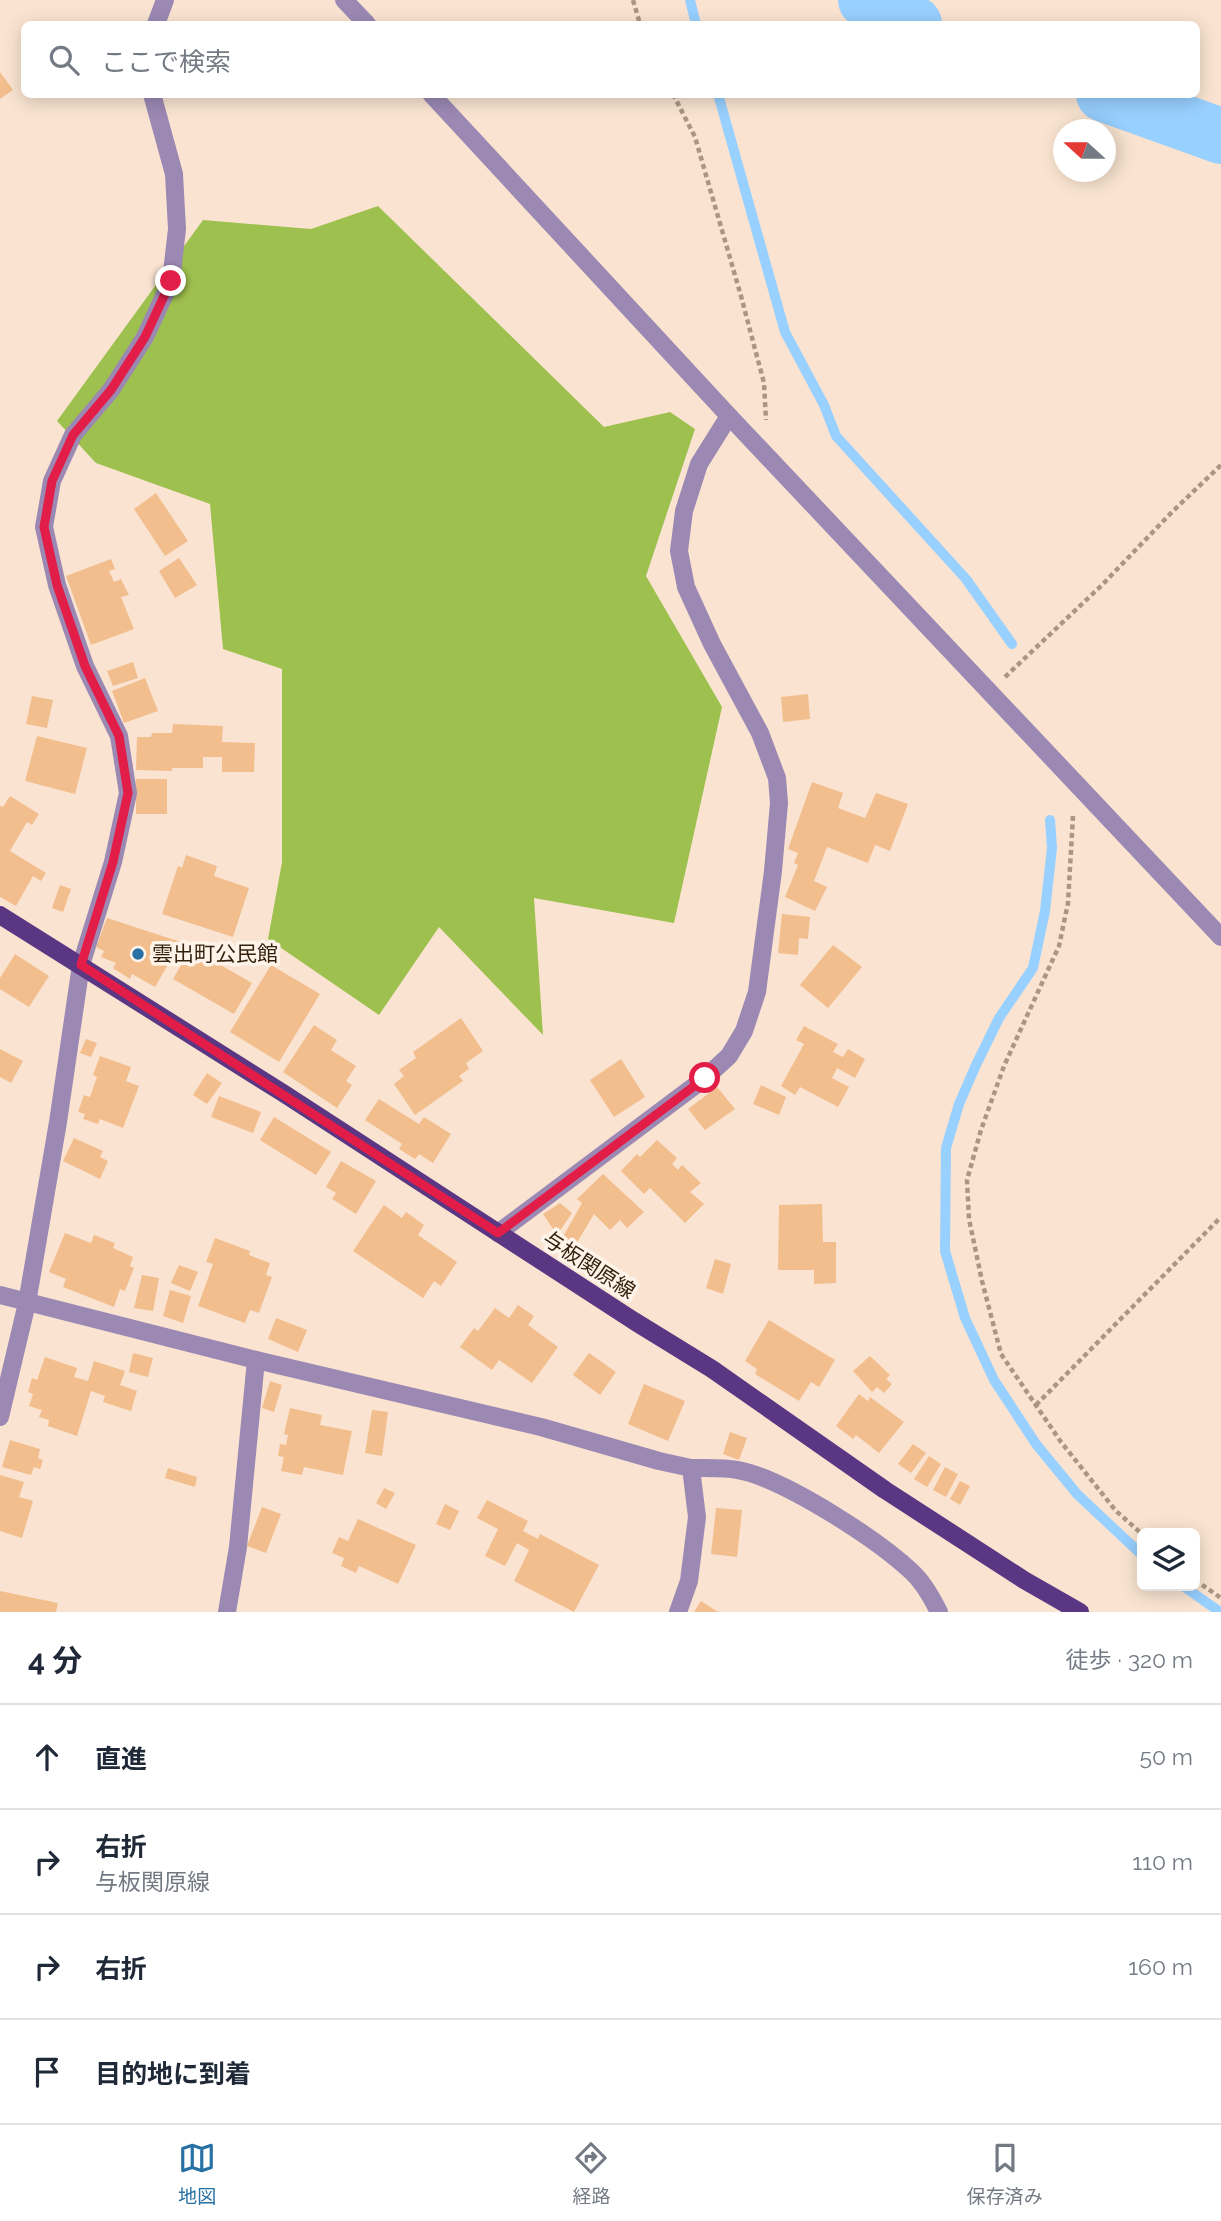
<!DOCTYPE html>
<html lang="ja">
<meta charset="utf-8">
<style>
:root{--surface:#fff;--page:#f2f2f3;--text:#1f2937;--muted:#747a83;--line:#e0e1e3;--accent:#2871a4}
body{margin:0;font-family:Raleway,"Noto Sans JP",sans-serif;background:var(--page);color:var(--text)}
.controls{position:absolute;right:21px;bottom:21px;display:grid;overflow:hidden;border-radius:10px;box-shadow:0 4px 18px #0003}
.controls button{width:63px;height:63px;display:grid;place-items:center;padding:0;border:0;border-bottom:2px solid var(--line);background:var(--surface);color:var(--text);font:35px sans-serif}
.compass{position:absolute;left:1053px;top:119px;width:63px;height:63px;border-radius:50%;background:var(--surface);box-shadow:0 4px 18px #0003;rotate:291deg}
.stop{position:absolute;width:21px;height:21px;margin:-16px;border:5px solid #e11d48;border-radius:50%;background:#fff}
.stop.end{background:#e11d48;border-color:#fff;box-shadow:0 2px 7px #0008}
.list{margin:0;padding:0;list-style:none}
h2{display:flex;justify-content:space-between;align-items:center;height:91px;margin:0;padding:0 28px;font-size:30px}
h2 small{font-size:23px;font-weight:400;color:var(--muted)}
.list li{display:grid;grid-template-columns:46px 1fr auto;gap:21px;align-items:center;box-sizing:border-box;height:105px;padding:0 28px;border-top:2px solid var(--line)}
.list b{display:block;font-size:26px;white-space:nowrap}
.list p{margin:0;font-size:23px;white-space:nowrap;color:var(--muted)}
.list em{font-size:23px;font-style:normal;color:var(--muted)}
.icon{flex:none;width:38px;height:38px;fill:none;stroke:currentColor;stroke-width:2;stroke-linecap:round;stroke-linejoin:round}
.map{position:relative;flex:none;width:1221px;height:1612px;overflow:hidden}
.search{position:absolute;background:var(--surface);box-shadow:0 4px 18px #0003;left:21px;right:21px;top:21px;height:77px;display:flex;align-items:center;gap:18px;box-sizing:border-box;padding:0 24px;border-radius:10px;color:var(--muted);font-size:26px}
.sheet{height:511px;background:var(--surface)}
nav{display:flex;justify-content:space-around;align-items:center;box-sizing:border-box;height:98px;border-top:2px solid var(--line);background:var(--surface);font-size:19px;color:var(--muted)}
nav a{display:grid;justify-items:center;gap:4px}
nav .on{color:var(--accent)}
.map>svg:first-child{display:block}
</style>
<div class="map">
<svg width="1221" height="1612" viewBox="0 0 1221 1612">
<rect width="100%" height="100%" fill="#fae4d1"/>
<path fill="#9ec04e" d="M378 206 604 427 670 412 695 429 646 576 722 707 674 923 534 898 543 1035 439 927 379 1015 268 939 282 862V669L223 649 210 504 96 463 57 421 203 220 311 229Z"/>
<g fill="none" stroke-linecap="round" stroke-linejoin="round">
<g stroke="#98d0ff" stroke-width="10">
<path d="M690 0 696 24"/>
<path d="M718 94 785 332 824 405 836 436 966 579 1012 644"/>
<path d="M1050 820 1052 848 1045 911 1033 968 999 1018 976 1065 959 1104 946 1148 945 1251 965 1318 994 1380 1036 1444 1077 1494 1142 1555"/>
<path d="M1183 1586 1220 1612"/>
</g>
<g stroke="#98d0ff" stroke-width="56">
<path d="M866 0 914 24"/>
<path d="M1104 94 1221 136"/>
</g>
</g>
<g fill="#f2be8e">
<path d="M0 72 13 90 0 99Z"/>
<path d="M156 493 188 541 165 556 134 509Z"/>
<path d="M179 558 197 585 175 598 159 571Z"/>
<path d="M111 559 115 569 109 571 114 582 121 579 129 595 121 597 134 629 91 645 66 576Z"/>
<path d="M133 662 138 678 113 686 107 671Z"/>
<path d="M145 678 158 711 124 723 112 691Z"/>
<path d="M808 694 810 719 783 722 781 697Z"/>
<path d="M32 696 53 700 47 728 26 724Z"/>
<path d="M173 724 223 726 222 742 255 743 254 772H222V757H203V768H172V771L136 770 137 737H151L152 733H172Z"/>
<path d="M37 736 87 748 75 794 25 781Z"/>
<rect x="136" y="779" width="31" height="35"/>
<path d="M812 782 843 793 838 808 865 818 876 793 908 804 890 851 875 845 868 863 827 847 814 881 827 887 815 911 785 897 798 865 794 863 798 853 788 849Z"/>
<path d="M10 796 39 814 32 825 27 822 10 851 46 873 41 881 33 876 16 906 0 897V806L3 807Z"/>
<path d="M186 855 217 866 214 876 249 888 233 937 162 914 178 866 182 868Z"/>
<path d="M60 885 71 889 63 912 52 908Z"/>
<path d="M782 914 810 917 808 939 799 938 798 955 778 953Z"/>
<path d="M107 918 181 942 155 987 132 974 130 979 113 968 116 963 101 957 104 951 96 947Z"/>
<path d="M833 945 862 967 828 1008 800 985Z"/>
<path d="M191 948 252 983 234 1014 173 979Z"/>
<path d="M15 954 49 976 29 1007 0 989V978Z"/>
<path d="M271 965 320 994 279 1062 230 1032Z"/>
<path d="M461 1018 483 1051 466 1063 469 1069 459 1076 463 1081 415 1115 394 1084 404 1076 399 1070 416 1058 413 1052Z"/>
<path d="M314 1025 337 1040 331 1050 356 1066 346 1081 352 1085 337 1108 283 1072Z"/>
<path d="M804 1026 838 1044 833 1052 843 1057 848 1049 865 1059 855 1078 837 1068 832 1078 849 1087 838 1107 800 1087 795 1095 781 1086 804 1044 796 1040Z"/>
<path d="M86 1039 97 1043 91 1057 80 1053Z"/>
<path d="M0 1049 23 1061 11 1083 0 1077Z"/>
<path d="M100 1056 131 1067 126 1081 139 1086 123 1128 100 1119 98 1124 83 1119 85 1114 78 1112 84 1095 90 1097 97 1077 93 1075Z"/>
<path d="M621 1059 645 1097 614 1117 590 1080Z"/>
<path d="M207 1073 222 1083 207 1104 193 1095Z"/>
<path d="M761 1085 786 1097 779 1115 753 1104Z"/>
<path d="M717 1087 735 1109 705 1130 688 1109Z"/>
<path d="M219 1096 261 1112 253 1133 211 1117Z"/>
<path d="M379 1099 419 1124 424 1117 451 1134 433 1163 419 1154 415 1159 399 1149 402 1144 365 1120Z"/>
<path d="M274 1117 331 1152 316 1175 260 1140Z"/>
<path d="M74 1138 103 1151 100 1157 108 1161 100 1179 63 1161Z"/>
<path d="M657 1140 677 1158 672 1164 678 1170 682 1165 701 1183 690 1192 704 1204 685 1223 650 1188 644 1194 621 1171 637 1154 640 1157Z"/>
<path d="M341 1161 376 1181 356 1214 332 1199 336 1193 326 1187Z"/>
<path d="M603 1174 644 1212 627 1228 620 1220 610 1230 594 1214 569 1256 556 1249 582 1203 577 1199Z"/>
<path d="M560 1203 572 1213 557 1235 543 1214Z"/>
<path d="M822 1204 823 1242H836V1283L814 1284V1270H778L779 1205Z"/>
<path d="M384 1205 402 1218 406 1212 424 1225 418 1235 457 1262 441 1286 434 1281 423 1298 353 1251Z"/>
<path d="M65 1233 91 1243 94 1235 115 1243 113 1248 133 1257 130 1266 134 1268 125 1291 120 1289 114 1307 63 1287 66 1279 49 1272Z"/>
<path d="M215 1238 250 1251 249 1255 270 1263 266 1275 272 1277 259 1313 250 1310 245 1323 198 1306 213 1264 206 1262Z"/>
<path d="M715 1259 731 1264 723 1294 706 1288Z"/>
<path d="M179 1265 198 1272 190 1291 171 1283Z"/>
<path d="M142 1275 159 1278 153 1311 134 1308Z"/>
<path d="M170 1290 191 1296 183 1323 163 1316Z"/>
<path d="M518 1305 534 1316 528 1325 558 1347 532 1383 499 1360 492 1370 460 1347 474 1328 478 1331 495 1308 509 1318Z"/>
<path d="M276 1318 307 1330 298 1352 268 1339Z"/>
<path d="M769 1320 835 1360 819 1387 811 1382 799 1401 755 1374 757 1369 745 1361Z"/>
<path d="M133 1353 153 1358 148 1377 129 1372Z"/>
<path d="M589 1353 616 1372 600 1395 573 1375Z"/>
<path d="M870 1356 890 1375 886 1379 892 1384 884 1393 877 1387 872 1392 853 1371Z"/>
<path d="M45 1357 77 1368 74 1377 88 1381 94 1361 125 1371 120 1385 137 1391 131 1411 103 1402 105 1396 91 1391 77 1436 48 1426 49 1420 39 1417 42 1410 29 1406 33 1394 28 1392 32 1378 37 1380Z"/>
<path d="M270 1381 282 1385 274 1412 262 1408Z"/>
<path d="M644 1384 685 1401 668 1441 628 1424Z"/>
<path d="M859 1394 868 1401 870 1397 904 1422 879 1453 856 1435 853 1439 836 1426Z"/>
<path d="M290 1408 322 1415 320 1425 352 1431 343 1475 304 1467 302 1475 281 1471 284 1457 278 1456 280 1444 286 1445 288 1435 284 1434Z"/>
<path d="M372 1410 388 1412 382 1456 365 1453Z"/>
<path d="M730 1432 747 1438 739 1460 723 1454Z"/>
<path d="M10 1440 40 1449 38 1458 43 1460 40 1469 34 1467 31 1475 2 1467Z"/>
<path d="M913 1444 926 1453 911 1473 898 1464Z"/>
<path d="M929 1456 941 1464 927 1487 914 1479Z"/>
<path d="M945 1467 958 1474 946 1497 933 1490Z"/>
<path d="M168 1468 197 1477 195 1487 165 1478Z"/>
<path d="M0 1475 24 1482 19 1497 33 1501 22 1538 0 1531Z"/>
<path d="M960 1481 970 1486 960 1505 950 1499Z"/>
<path d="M384 1488 395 1493 386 1509 376 1503Z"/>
<path d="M487 1500 528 1521 523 1531 538 1539 540 1534 599 1565 574 1612 514 1581 529 1550 517 1543 505 1566 485 1556 498 1529 477 1518Z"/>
<path d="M445 1504 459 1511 450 1530 436 1524Z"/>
<path d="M262 1507 281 1514 266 1553 247 1546Z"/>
<path d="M716 1508 742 1510 737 1557 711 1554Z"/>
<path d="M358 1519 416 1545 398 1584 359 1566 356 1573 341 1566 344 1558 332 1553 339 1537 348 1541Z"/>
<path d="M0 1591 58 1603 56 1612H0Z"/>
<path d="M701 1601 718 1612H694Z"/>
</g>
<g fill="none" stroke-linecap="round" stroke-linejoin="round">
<g stroke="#ab9683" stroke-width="4.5" stroke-dasharray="5 3.5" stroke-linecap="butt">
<path d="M633 0 640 24"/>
<path d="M673 94 695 137 741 296 764 383 766 420"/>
<path d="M1005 677 1102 585 1172 512 1221 465"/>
<path d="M1073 816 1068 903 1059 946 1004 1066 981 1130 967 1180 969 1219 982 1281 1001 1354 1061 1442 1116 1511 1142 1534"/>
<path d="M1036 1405 1221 1217"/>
<path d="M1195 1580 1221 1598"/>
</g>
<g stroke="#9b89b4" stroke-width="18">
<path d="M344 0 367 24"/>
<path d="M156 24 165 0"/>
<path d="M431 94 729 416 1221 937"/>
<path d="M498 1233 705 1078 729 1056 744 1031 757 992 773 871 779 803 777 778 760 733 712 644 686 587 679 551 684 511 699 464 729 416"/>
<path d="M0 1295 256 1360 541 1427 659 1461 691 1468 697 1517 689 1581 678 1612"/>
<path d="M0 1417 27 1303 58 1122 81 965 113 862 128 793 119 736 85 666 57 585 44 527 52 481 73 435 111 390 145 337 171 281 177 229 174 174 152 94"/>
<path d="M691 1468C710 1468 731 1467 750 1473 795 1487 877 1539 912 1572 923 1582 932 1598 939 1612"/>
<path d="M227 1612 238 1547 256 1360"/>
</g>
<path stroke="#5b3783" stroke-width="18" d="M0 915 283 1093 634 1321 712 1369 885 1490 1024 1580 1080 1612"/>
</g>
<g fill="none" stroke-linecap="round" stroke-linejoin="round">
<path stroke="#e11d48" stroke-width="9" d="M171 281 145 337 111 390 73 435 52 481 44 527 57 585 85 666 119 736 128 793 113 862 81 965 498 1233 705 1078"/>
</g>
<circle fill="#2871a4" stroke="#fff4ea" stroke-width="2.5" cx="138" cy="954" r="7"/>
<g text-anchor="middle" stroke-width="7" stroke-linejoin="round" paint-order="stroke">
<g font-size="21" fill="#321f0c" stroke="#fff4ea" text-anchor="start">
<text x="152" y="961">雲出町公民館</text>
</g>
<g font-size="21" fill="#321f0c" stroke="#fff4ea">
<text transform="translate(589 1265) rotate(33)" y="7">与板関原線</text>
</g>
</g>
</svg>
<div class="controls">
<button><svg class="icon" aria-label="layers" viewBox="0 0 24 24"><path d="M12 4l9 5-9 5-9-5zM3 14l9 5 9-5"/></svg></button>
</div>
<svg class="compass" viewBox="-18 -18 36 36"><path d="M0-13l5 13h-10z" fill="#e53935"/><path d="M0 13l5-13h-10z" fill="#747a83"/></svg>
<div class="stop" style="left:705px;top:1078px"></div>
<div class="stop end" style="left:171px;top:281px"></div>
<div class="search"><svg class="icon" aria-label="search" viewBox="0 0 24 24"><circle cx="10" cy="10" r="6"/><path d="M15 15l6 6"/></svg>ここで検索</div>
</div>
<section class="sheet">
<h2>4 分<small>徒歩 · 320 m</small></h2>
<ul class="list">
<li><svg class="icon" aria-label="ahead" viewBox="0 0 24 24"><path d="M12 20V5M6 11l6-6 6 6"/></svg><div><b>直進</b></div><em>50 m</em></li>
<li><svg class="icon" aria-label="right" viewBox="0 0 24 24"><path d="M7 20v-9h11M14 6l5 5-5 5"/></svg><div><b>右折</b><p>与板関原線</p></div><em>110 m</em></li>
<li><svg class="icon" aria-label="right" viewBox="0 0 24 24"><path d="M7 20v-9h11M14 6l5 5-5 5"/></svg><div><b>右折</b></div><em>160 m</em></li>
<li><svg class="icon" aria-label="arrive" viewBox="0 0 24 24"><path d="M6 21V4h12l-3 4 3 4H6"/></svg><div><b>目的地に到着</b></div></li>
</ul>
</section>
<nav>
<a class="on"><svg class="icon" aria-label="map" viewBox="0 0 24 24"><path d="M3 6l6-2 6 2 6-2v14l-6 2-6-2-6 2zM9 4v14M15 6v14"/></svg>地図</a>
<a><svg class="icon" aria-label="directions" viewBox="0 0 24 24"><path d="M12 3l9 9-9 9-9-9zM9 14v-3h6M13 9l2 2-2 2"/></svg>経路</a>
<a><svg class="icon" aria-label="saved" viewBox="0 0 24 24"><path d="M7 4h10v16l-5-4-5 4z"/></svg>保存済み</a>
</nav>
